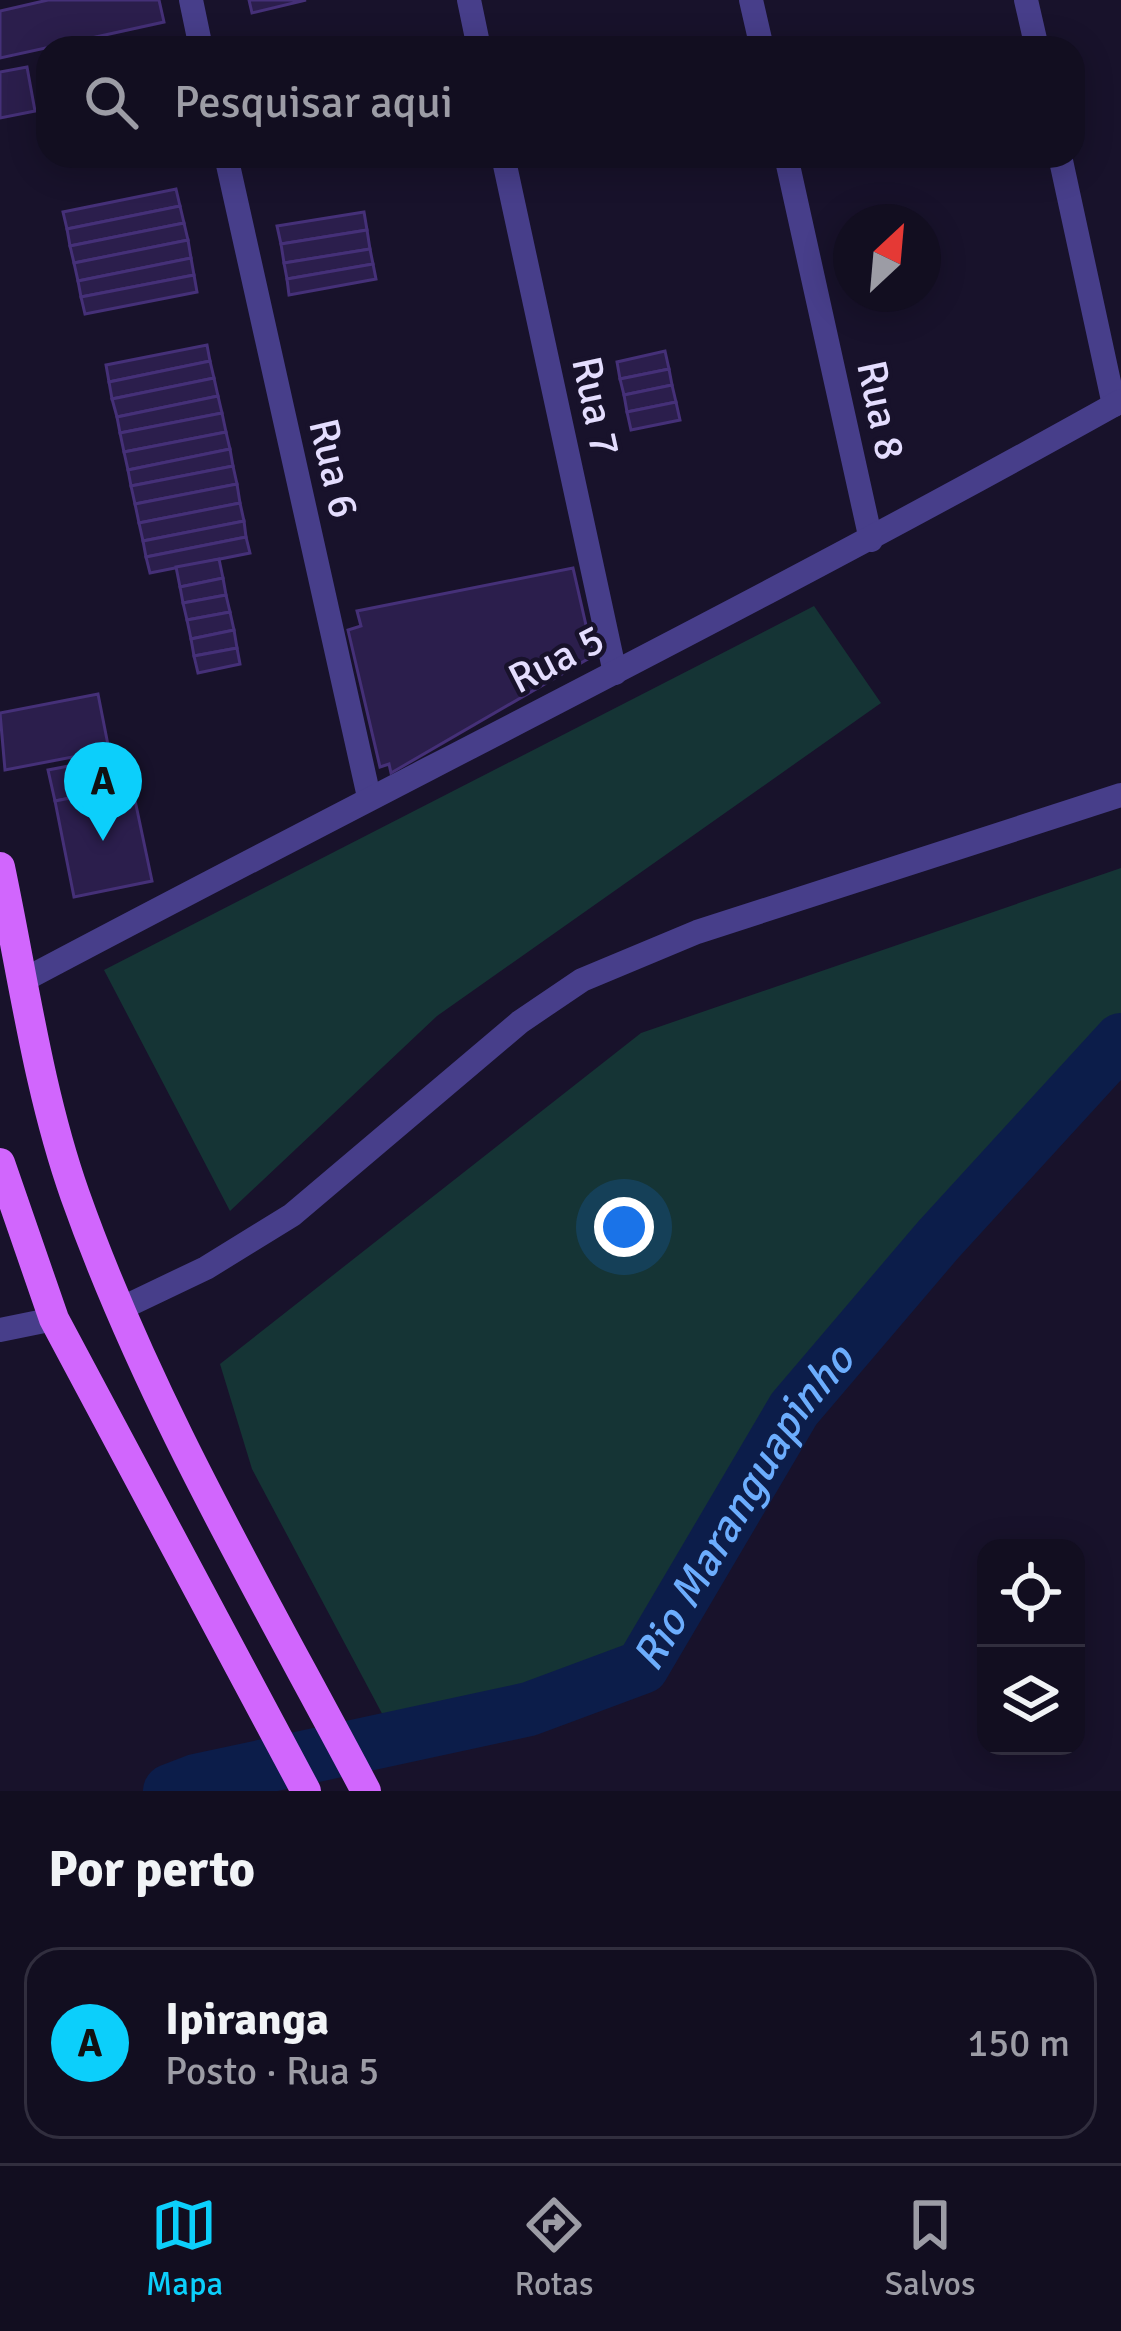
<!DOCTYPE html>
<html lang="pt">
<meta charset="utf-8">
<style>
:root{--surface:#120e20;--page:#1b1729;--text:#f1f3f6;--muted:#9c9ca5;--line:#312e3e;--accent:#0ccffb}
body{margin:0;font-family:Signika,sans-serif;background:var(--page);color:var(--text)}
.controls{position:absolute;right:36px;bottom:36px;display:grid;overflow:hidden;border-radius:24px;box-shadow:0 6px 30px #0003}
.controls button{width:108px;height:108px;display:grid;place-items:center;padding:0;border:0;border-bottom:3px solid var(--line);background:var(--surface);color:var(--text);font:60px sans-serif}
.compass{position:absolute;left:833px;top:204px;width:108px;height:108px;border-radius:50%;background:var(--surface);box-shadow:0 6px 30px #0003;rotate:26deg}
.you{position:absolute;left:624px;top:1227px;width:42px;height:42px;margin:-30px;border:9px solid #fff;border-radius:50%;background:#1a73e8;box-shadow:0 0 0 18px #1a73e833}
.badge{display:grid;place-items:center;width:78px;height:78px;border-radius:50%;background:var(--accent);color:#111;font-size:39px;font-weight:700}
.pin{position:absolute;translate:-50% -99px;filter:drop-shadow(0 3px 6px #0008)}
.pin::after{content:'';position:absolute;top:63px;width:42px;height:36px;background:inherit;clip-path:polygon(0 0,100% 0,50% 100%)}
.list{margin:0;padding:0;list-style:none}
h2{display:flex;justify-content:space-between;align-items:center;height:156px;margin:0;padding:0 48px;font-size:51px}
h2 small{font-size:39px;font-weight:400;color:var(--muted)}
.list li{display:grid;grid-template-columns:78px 1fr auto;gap:36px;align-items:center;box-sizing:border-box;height:192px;margin:0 24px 24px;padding:0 24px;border:3px solid var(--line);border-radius:36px}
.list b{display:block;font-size:45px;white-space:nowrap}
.list p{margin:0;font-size:39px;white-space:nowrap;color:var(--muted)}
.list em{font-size:39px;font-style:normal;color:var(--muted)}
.icon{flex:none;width:66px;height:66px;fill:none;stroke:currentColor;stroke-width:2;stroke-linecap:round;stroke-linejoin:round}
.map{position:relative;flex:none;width:1121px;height:1791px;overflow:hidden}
.search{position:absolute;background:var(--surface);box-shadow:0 6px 30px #0003;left:36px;right:36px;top:36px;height:132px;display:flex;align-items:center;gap:30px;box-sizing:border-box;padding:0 42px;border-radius:36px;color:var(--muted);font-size:45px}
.sheet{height:372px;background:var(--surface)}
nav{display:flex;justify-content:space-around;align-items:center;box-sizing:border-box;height:168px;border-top:3px solid var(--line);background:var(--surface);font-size:33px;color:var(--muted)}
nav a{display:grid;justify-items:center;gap:6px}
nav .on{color:var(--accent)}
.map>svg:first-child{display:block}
</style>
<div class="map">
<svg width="1121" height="1791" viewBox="0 0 1121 1791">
<rect width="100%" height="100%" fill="#18122b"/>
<g fill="#153435">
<path d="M814 606 881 703 437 1016 230 1211 104 970Z"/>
<path d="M1121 868V1040L938 1240 794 1409 642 1667 529 1709 395 1738 252 1469 220 1364 641 1033Z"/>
</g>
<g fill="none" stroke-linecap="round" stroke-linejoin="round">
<path stroke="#0c1d4a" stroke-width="54" id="s1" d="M170 1791 196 1781 529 1709 642 1667 794 1409 938 1240 1121 1040"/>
</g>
<g fill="#2b1e4c" stroke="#453078" stroke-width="3">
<path d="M48 0H159L164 22 0 58V11Z"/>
<path d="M249 0H306L252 13Z"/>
<path d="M27 67 35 111 0 118V72Z"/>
<path d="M176 189 180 206 67 229 63 212Z"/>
<path d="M180 206 184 223 70 246 67 229Z"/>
<path d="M364 212 367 230 281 244 277 226Z"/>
<path d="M184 223 188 240 74 263 70 246Z"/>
<path d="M367 230 370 249 284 263 281 244Z"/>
<path d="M188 240 191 258 78 281 74 263Z"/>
<path d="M370 249 373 264 287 279 284 263Z"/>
<path d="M191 258 194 275 81 297 78 281Z"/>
<path d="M373 264 376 279 289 295 287 279Z"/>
<path d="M194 275 197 292 85 314 81 297Z"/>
<path d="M207 345 210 361 109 382 106 365Z"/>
<path d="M665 351 669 369 620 379 617 362Z"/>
<path d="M210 361 214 378 112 399 109 382Z"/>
<path d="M669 369 672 385 624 395 620 379Z"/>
<path d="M214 378 218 396 117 417 112 399Z"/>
<path d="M672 385 676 402 627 412 624 395Z"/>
<path d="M218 396 222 413 120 433 117 417Z"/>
<path d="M676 402 680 420 631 430 627 412Z"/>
<path d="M222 413 226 432 124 452 120 433Z"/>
<path d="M226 432 230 449 128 470 124 452Z"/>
<path d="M230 449 233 466 131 486 128 470Z"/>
<path d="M233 466 237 484 135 504 131 486Z"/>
<path d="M237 484 240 503 139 523 135 504Z"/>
<path d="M240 503 244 521 143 541 139 523Z"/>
<path d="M244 521 246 537 146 557 143 541Z"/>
<path d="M246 537 250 553 150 573 146 557Z"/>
<path d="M219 559 223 578 180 587 176 567Z"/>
<path d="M573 568 593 656 391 773 389 764 380 767 348 630 361 626 357 611Z"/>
<path d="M223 578 226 595 183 603 180 587Z"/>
<path d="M226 595 230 612 187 620 183 603Z"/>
<path d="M230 612 234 630 191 639 187 620Z"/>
<path d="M234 630 237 648 194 656 191 639Z"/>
<path d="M237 648 240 664 198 673 194 656Z"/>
<path d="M98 694 109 750 5 770 0 713Z"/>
<path d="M126 755 132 786 55 801 48 770Z"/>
<path d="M132 786 152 881 74 897 55 801Z"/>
</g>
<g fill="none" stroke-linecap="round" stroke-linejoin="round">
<g stroke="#473e8a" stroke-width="24">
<path d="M191 0 201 48"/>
<path d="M469 0 479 48"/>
<path d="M751 0 762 48"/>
<path d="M1026 0 1037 48"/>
<path d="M226 156 369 797"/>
<path d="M503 156 615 673"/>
<path d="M786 156 871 540"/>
<path d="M1060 156 1114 405"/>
<path d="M24 980C389 786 760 603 1121 401"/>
<path d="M118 1310 206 1268 292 1215 520 1022 582 980 697 932 1121 795"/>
<path d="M0 1330 54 1319"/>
</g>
<g stroke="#d166fd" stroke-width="30">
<path d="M0 867C23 976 38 1090 75 1195 149 1404 263 1596 366 1791"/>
<path d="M0 1163 54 1319 306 1791"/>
</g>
</g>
<g text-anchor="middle" stroke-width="9" stroke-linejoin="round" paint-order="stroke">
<g font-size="42" fill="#e4ddfe" stroke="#18122b">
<text transform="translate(597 406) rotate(78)" y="15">Rua 7</text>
<text transform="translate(882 410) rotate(78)" y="15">Rua 8</text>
<text transform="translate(335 468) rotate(77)" y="15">Rua 6</text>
<text transform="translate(556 658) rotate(-27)" y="15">Rua 5</text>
</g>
<g font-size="45" font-style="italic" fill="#6cadfd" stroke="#18122b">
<text dy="16" stroke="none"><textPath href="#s1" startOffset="678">Rio Maranguapinho</textPath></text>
</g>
</g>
</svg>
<div class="controls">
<button><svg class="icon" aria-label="locate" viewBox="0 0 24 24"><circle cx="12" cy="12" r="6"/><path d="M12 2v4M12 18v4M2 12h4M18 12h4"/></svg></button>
<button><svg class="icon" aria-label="layers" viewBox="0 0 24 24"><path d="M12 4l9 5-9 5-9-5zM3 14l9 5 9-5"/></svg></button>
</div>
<svg class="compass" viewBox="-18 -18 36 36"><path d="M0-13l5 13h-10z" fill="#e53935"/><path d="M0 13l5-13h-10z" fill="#9c9ca5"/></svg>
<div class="you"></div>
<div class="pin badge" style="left:103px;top:841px">A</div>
<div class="search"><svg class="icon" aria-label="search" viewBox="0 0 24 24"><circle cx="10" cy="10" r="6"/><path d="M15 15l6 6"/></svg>Pesquisar aqui</div>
</div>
<section class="sheet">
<h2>Por perto<small></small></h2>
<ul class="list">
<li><span class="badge">A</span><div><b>Ipiranga</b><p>Posto · Rua 5</p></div><em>150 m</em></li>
</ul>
</section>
<nav>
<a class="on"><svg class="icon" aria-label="map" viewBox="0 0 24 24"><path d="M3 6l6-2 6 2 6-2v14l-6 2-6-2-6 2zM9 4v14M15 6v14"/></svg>Mapa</a>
<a><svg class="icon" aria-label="directions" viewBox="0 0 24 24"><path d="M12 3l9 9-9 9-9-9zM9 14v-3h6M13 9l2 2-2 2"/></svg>Rotas</a>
<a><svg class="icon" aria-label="saved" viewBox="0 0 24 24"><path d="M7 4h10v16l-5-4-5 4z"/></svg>Salvos</a>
</nav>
